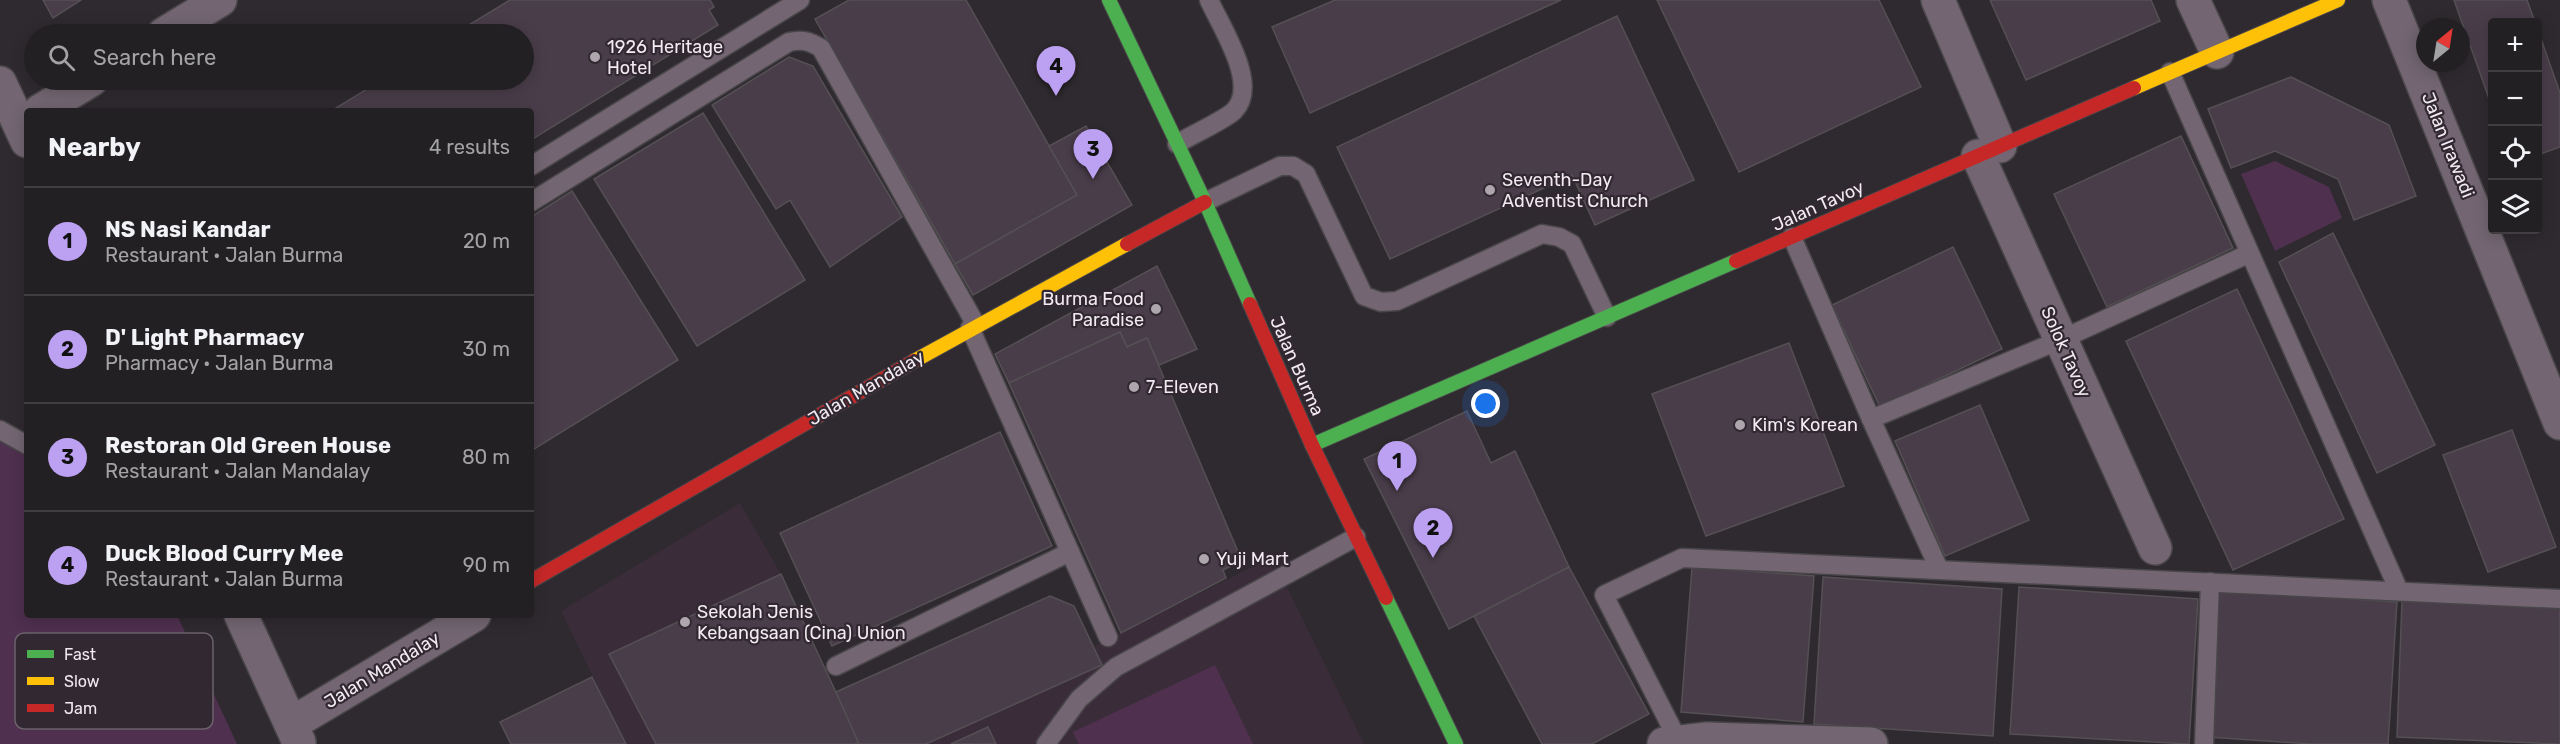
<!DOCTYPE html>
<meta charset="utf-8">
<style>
:root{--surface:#232023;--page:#2f2d30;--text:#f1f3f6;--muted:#a3a3a6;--line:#403e41;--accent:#bca0f2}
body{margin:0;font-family:Rubik,sans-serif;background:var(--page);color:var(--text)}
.controls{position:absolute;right:18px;top:18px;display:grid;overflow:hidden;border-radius:6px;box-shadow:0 3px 15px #0003}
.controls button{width:54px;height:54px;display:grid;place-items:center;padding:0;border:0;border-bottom:2px solid var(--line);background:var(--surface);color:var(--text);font:30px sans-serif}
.compass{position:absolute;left:2416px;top:18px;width:54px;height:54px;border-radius:50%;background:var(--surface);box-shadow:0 3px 15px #0003;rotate:30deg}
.you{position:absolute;left:1486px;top:404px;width:21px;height:21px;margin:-15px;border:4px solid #fff;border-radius:50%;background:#1a73e8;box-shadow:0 0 0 9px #1a73e833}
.badge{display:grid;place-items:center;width:39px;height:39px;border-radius:50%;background:var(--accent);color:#111;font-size:20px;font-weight:700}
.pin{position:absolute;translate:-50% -50px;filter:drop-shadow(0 2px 3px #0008)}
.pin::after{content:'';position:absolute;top:32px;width:21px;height:18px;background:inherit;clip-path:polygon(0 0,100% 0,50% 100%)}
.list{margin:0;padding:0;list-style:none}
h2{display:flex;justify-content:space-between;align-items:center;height:78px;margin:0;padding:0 24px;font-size:26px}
h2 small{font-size:20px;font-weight:400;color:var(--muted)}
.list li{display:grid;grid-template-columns:39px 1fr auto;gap:18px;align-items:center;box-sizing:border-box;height:108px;padding:0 24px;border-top:2px solid var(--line)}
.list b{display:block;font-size:22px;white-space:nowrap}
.list p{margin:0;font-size:20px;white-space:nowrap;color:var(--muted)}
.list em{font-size:20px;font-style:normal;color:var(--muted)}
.icon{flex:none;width:33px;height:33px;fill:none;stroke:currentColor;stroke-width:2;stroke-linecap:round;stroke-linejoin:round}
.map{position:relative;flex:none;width:2560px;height:744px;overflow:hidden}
.search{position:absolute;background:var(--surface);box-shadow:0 3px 15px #0003;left:24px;top:24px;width:510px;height:66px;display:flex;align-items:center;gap:15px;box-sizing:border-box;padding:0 21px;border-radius:33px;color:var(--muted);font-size:22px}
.panel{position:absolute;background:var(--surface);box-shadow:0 3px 15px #0003;left:24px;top:108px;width:510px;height:510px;border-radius:6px}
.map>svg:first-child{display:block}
</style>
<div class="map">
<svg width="2560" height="744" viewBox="0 0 2560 744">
<rect width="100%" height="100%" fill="#2f2a2f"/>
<path fill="#3a2d39" d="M740 503 781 574 836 692 1050 596 1074 606 1093 647 1272 557 1364 744H626L561 611Z"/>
<g fill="#4f304f">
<path d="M2275 161 2329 187 2342 218 2275 251 2241 174Z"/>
<path d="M0 432 27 445V615H177L237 744H0Z"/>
<path d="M1215 665 1253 744H1079L1073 732Z"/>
</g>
<g fill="#493d49" stroke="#545054" stroke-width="1.5">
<path d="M43 0H81L53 18Z"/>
<path d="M510 0H710L714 7 709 10 718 25 531 140V111H331L382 80H524V34H454Z"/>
<path d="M849 0H966L1077 195 955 264 815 19Z"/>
<path d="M1335 0H1561L1310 113 1272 27Z"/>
<path d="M1657 0H1879L1921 87 1739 172Z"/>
<path d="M1990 0H2151L2160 21 2026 80Z"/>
<path d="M2454 0H2527L2535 22H2492V107Z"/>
<path d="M1617 16 1694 180 1595 225 1572 175 1390 259 1337 147Z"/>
<path d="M2538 30 2560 93V147L2538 155Z"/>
<path d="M789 57 813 66 902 217 830 267 790 200 776 209 712 105Z"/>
<path d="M2291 77 2389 125 2416 196 2354 220 2338 179 2275 151 2231 168 2208 109Z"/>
<path d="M703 113 805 280 697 346 594 179Z"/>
<path d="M1086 126 1132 205 973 295 955 264 1077 195 1049 146Z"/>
<path d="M2181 136 2233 248 2107 307 2054 194Z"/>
<path d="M572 191 678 360 531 451V217Z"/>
<path d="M2333 233 2435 445 2377 473 2279 262Z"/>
<path d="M1953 247 2002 349 1880 407 1832 305Z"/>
<path d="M1157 266 1197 349 1159 365 1147 338 1127 347 1120 332 1009 383 995 354Z"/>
<path d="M2237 289 2344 519 2233 570 2126 341Z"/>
<path d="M1120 332 1127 347 1147 338 1242 561 1223 570 1226 578 1121 633 1009 383Z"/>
<path d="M1789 343 1844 486 1706 536 1652 394Z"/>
<path d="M1980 405 2029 520 1945 556 1895 441Z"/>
<path d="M1467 411 1491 463 1515 451 1569 567 1449 629 1364 459Z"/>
<path d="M2512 430 2556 547 2488 572 2443 455Z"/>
<path d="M1000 432 1052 546 832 646 780 533Z"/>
<path d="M1569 567 1649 714 1592 744H1542L1474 616Z"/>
<path d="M1692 567 1814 576 1803 722 1681 712Z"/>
<path d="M781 574 859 742 855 744H656L609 654Z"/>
<path d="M1823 577 2002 589 1993 736 1814 724Z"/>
<path d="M2019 587 2198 599 2189 744 2010 734Z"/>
<path d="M2217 590 2397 602 2388 744H2312L2208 737Z"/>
<path d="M1050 596 1074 606 1102 665 926 744H859L836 692Z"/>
<path d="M2402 601 2560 607V744L2397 737Z"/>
<path d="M592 677 626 744H511L500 722Z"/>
<path d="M988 727 996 744H951Z"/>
</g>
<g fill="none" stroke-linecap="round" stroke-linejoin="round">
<g stroke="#494649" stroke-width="21">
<g id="lane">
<path d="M2170 72 2399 591"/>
<path d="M1177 144C1191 135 1223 121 1234 111 1260 85 1221 27 1209 0"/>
<path d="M531 166 800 0"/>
<path d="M531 202 789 42C802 39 809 41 821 48L976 325"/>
<path d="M1205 202 1280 166H1293L1306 174 1364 296 1381 302 1397 301 1542 234 1559 237 1572 244 1607 317"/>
<path d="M1792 237 1871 419 1939 569"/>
<path d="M970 328 1108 637"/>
<path d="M1871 419 2060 340 2248 254"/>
<path d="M0 430 27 445"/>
<path d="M836 666 1070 552"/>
<path d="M1679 742 1604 595 1682 558 2560 599"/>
<path d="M1046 744 1079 699 1116 667 1356 537"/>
<path d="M2204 744 2210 582"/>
</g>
</g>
<g stroke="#494649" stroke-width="36">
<g id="street">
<path d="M1938 0 2000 146"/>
<path d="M2193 0 2217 52"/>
<path d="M2389 0 2560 423"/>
<path d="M164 34 220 0"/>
<path d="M0 83 27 141"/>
<path d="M40 111 91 80"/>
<path d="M1978 156 2155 548"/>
<path d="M241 615 299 742"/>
<path d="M291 724 474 615"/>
<path d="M1664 744 1707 739 1871 744"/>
</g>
</g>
<g stroke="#494649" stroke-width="16">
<g id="fast">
<path d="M1109 0 1205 202 1250 304"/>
<path d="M1312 445 1736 261"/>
<path d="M1386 598 1456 744"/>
</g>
</g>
<g stroke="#494649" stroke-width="16">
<g id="slow">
<path d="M2134 88 2338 0"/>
<path d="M914 361 1127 244"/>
</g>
</g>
<g stroke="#494649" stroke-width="16">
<g id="jam">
<path d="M1127 244 1205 202"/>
<path d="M1736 261 2134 88"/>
<path d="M1250 304 1312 445 1386 598"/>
<path d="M531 581 914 361"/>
</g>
</g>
<use href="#lane" stroke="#736672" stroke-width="18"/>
<use href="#street" stroke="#736672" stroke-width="33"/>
<use href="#fast" stroke="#4caf50" stroke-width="14"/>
<use href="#slow" stroke="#ffc107" stroke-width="14"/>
<use href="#jam" stroke="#c62828" stroke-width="14"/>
</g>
<g fill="#ada7ad" stroke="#312831" stroke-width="2">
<circle cx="595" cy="57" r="6"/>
<circle cx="1490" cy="190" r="6"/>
<circle cx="1156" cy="309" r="6"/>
<circle cx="1134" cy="387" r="6"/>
<circle cx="1740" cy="425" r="6"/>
<circle cx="1204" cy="559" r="6"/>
<circle cx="685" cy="622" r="6"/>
</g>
<g text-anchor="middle" stroke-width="4.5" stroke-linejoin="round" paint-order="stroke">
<g font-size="18" fill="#f1ebf1" stroke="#312831" text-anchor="start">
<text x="607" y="53">1926 Heritage<tspan x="607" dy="21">Hotel</tspan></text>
<text x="1502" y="186">Seventh-Day<tspan x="1502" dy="21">Adventist Church</tspan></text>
<text x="1144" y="305" text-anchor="end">Burma Food<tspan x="1144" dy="21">Paradise</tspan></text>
<text x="1146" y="393">7-Eleven</text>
<text x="1752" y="431">Kim's Korean</text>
<text x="1216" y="565">Yuji Mart</text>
<text x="697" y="618">Sekolah Jenis<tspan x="697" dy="21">Kebangsaan (Cina) Union</tspan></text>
</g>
<g font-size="18" fill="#f1ebf1" stroke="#312831">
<text transform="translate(2448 145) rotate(68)" y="6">Jalan Irawadi</text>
<text transform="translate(1818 206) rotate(-24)" y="6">Jalan Tavoy</text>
<text transform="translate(2066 352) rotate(66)" y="6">Solok Tavoy</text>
<text transform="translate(1297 366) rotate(66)" y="6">Jalan Burma</text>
<text transform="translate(866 388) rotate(-30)" y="6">Jalan Mandalay</text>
<text transform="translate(382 670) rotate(-31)" y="6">Jalan Mandalay</text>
</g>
</g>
<rect x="15" y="633" width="198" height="96" rx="9" fill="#312831" stroke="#6b626b" stroke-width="1.5"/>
<rect x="27" y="650" width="27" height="8" fill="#4caf50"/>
<rect x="27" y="677" width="27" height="8" fill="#ffc107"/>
<rect x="27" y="704" width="27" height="8" fill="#c62828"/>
<g font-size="16" fill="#f1ebf1">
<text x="64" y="660">Fast</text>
<text x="64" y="687">Slow</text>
<text x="64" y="714">Jam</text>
</g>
</svg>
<div class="controls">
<button>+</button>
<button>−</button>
<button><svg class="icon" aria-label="locate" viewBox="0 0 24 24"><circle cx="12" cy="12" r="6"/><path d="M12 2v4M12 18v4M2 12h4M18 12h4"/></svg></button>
<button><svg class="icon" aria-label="layers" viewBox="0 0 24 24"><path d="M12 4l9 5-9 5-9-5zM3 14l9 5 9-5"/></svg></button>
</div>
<svg class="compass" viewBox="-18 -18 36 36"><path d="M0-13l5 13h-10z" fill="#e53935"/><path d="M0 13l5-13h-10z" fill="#a3a3a6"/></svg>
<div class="you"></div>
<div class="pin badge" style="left:1397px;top:491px">1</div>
<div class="pin badge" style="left:1433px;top:558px">2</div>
<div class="pin badge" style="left:1093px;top:179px">3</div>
<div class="pin badge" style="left:1056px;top:96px">4</div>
<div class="search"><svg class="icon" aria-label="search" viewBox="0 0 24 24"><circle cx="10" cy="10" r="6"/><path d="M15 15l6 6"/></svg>Search here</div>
<section class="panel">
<h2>Nearby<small>4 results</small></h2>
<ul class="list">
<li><span class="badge">1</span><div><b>NS Nasi Kandar</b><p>Restaurant · Jalan Burma</p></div><em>20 m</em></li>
<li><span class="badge">2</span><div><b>D' Light Pharmacy</b><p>Pharmacy · Jalan Burma</p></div><em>30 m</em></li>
<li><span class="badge">3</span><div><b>Restoran Old Green House</b><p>Restaurant · Jalan Mandalay</p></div><em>80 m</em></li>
<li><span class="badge">4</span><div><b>Duck Blood Curry Mee</b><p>Restaurant · Jalan Burma</p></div><em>90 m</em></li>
</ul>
</section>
</div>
